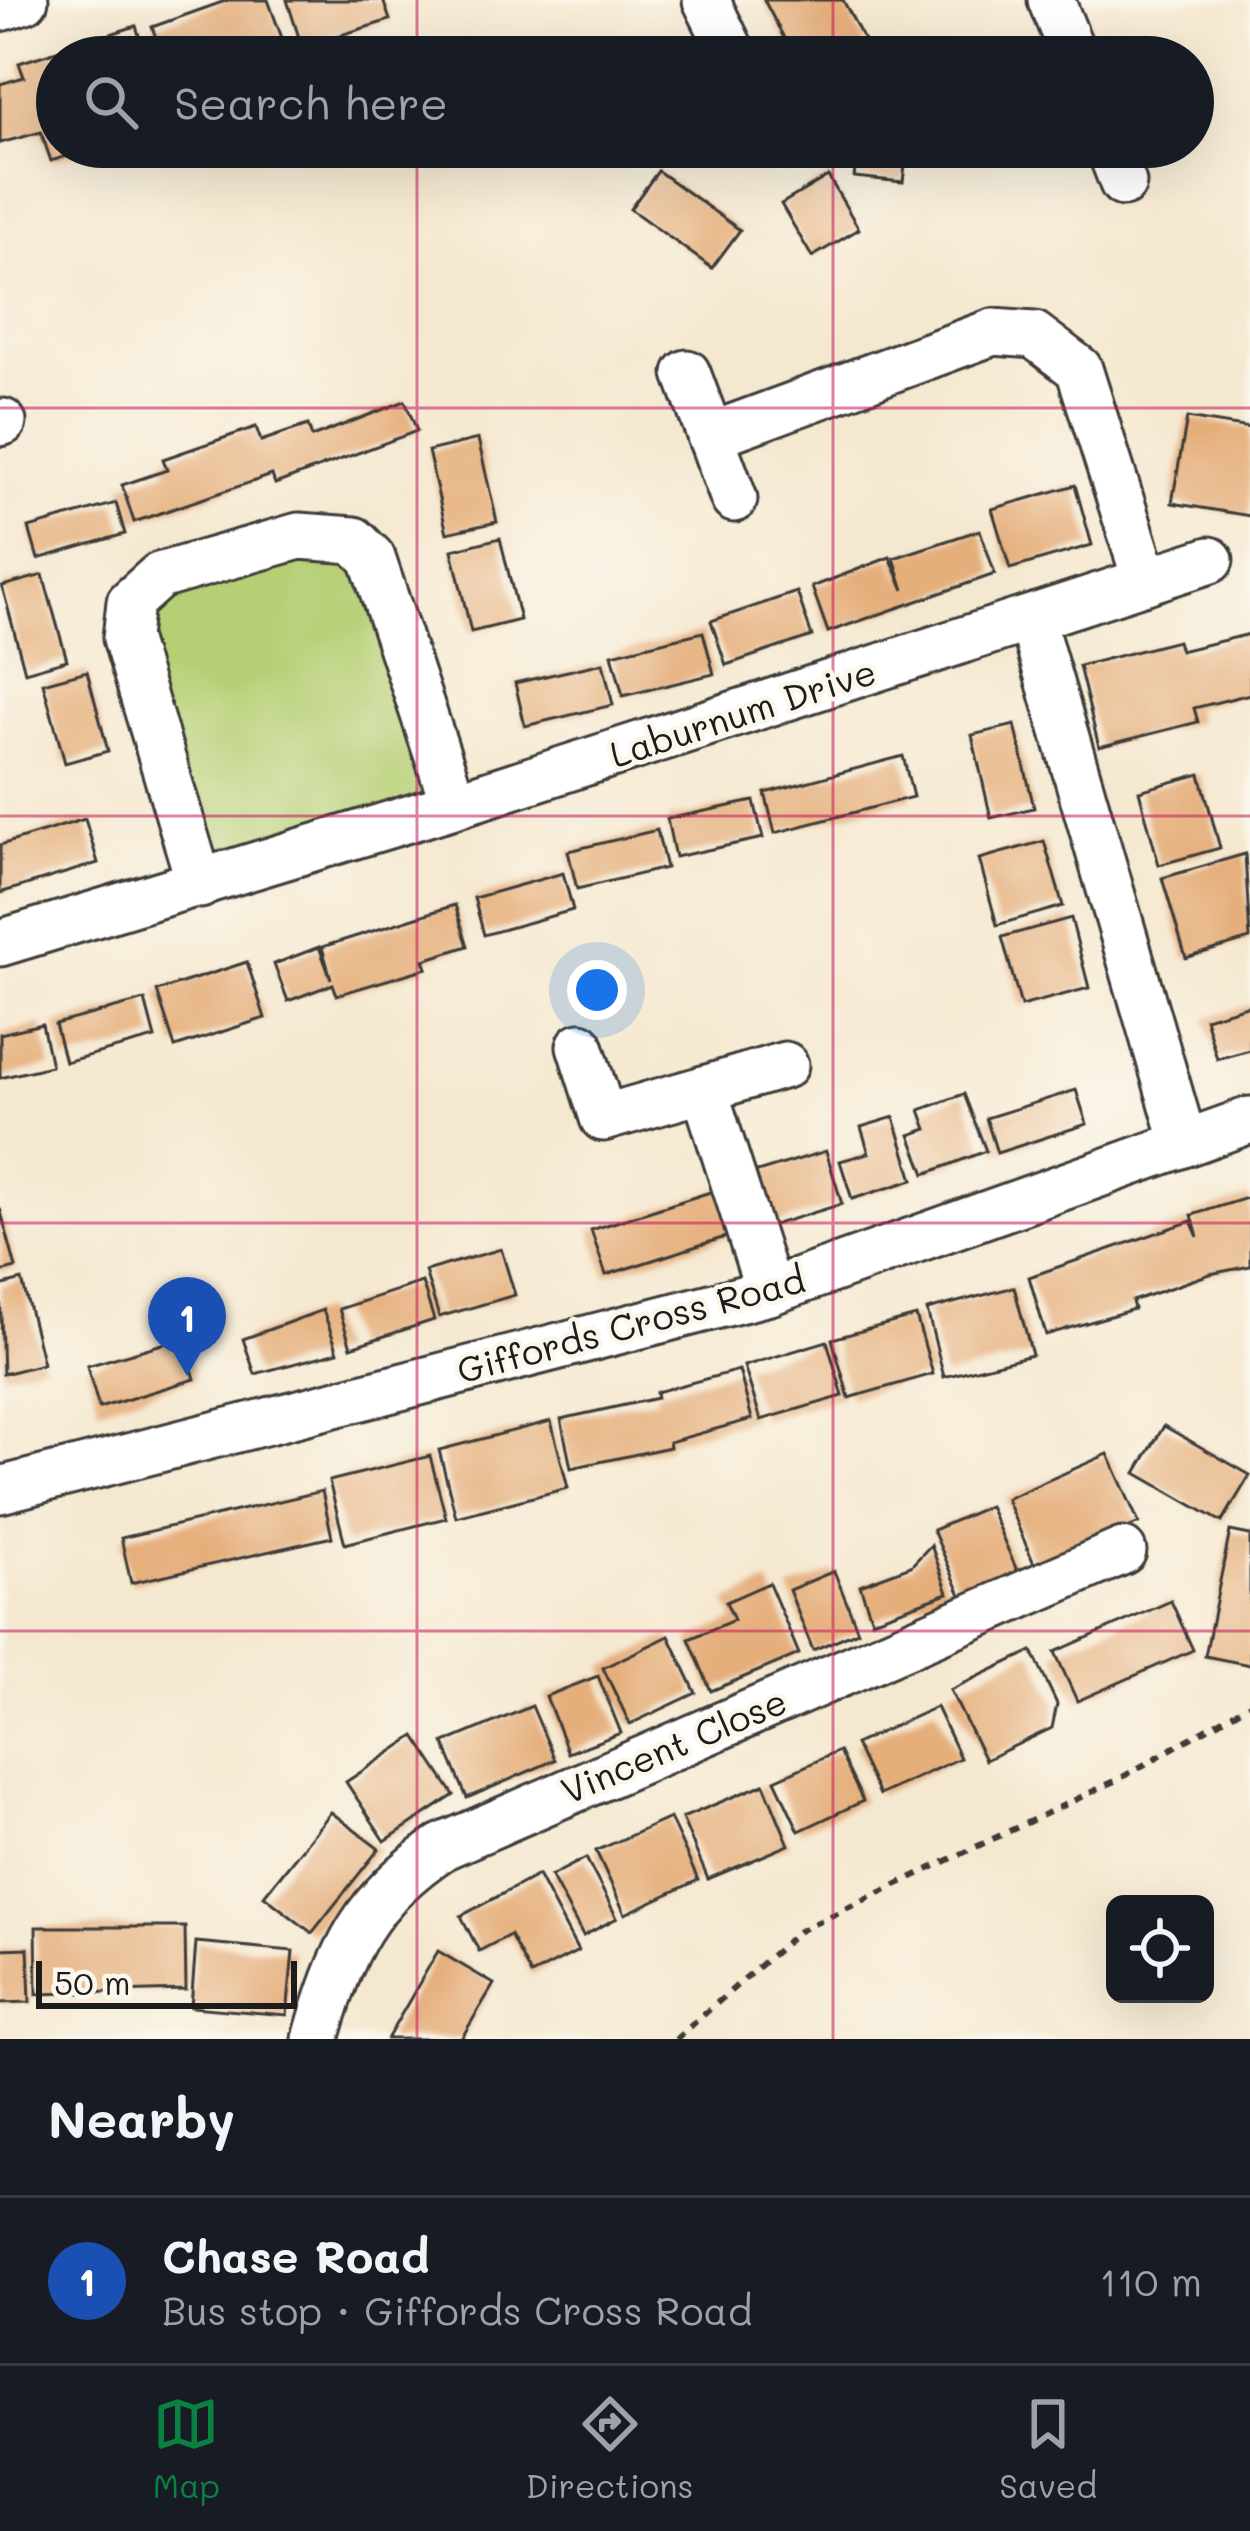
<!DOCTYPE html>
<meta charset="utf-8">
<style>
:root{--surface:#171b24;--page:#242831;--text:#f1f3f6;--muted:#9ea1a6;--line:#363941;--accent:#0b8043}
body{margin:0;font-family:Mali,sans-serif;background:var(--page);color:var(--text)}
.controls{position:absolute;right:36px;bottom:36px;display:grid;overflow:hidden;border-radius:18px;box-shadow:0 12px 48px #0002}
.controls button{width:108px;height:108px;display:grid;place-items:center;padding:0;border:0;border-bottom:3px solid var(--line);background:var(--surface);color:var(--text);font:60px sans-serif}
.scale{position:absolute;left:36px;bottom:30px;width:261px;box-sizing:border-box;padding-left:12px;border:6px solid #1c1c1c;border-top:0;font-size:33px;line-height:42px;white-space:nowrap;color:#1c1c1c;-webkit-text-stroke:9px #fbf7ec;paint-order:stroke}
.you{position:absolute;left:597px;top:990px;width:42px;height:42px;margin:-30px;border:9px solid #fff;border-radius:50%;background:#1a73e8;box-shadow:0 0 0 18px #1a73e833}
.badge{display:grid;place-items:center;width:78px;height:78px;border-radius:50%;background:var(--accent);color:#fff;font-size:39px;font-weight:700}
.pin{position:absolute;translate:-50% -99px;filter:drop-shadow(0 3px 6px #0008)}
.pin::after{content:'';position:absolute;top:63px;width:42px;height:36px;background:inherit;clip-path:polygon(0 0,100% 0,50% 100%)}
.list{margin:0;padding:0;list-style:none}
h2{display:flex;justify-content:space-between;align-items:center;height:156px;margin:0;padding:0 48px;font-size:51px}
h2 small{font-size:39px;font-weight:400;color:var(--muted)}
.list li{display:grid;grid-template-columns:78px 1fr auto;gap:36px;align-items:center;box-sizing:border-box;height:168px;padding:0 48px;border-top:3px solid var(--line)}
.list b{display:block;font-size:45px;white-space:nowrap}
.list p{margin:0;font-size:39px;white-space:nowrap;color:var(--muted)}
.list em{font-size:39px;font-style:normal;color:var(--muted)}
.icon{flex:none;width:66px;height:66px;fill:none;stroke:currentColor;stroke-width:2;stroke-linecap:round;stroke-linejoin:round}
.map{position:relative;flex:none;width:1250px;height:2039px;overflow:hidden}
.search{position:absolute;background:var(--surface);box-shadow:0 12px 48px #0002;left:36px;right:36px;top:36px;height:132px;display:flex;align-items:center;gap:30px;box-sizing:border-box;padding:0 42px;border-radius:66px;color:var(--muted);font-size:45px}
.sheet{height:324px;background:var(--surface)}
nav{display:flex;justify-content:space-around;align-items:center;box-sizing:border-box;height:168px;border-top:3px solid var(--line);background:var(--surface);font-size:33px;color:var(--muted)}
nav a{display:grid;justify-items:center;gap:6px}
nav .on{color:var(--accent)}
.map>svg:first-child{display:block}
</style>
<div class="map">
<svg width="1250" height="2039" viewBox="0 0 1250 2039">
<rect width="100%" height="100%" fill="#fbf7ec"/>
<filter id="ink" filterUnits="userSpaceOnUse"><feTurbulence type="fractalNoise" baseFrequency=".00833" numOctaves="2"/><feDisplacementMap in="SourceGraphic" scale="24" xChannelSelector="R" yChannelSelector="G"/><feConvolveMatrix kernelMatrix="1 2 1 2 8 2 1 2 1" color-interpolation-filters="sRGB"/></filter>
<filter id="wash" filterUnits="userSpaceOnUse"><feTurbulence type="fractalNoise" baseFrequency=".004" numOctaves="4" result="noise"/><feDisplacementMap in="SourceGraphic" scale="48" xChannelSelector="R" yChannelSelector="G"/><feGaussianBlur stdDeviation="2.7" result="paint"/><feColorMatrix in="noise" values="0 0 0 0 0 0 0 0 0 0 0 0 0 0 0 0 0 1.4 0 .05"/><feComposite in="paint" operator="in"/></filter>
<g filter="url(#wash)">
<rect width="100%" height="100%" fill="#f5e8d0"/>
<path fill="#b6cf74" stroke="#697648" stroke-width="3" d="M354 540 454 805 200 885 130 602Z"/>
<g id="blocks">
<g fill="#e5af7c">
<path d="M228 0H268L289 57H163L152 27Z"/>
<path d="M287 0H383L390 20 302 47Z"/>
<path d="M764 0H843L866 44 841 57H794Z"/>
<path d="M136 26 146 57H57V147L93 148 51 161 41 132 0 143V84L24 77 19 63Z"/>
<path d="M858 147H907L903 182 854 177Z"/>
<path d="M658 171 740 230 712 268 630 209Z"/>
<path d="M828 176 859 229 812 257 781 204Z"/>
<path d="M405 401 417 431 275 484 272 475 134 522 122 485 167 470 163 459 256 427 261 441 308 425 312 437Z"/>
<path d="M1187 418 1250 428V516L1172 503Z"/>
<path d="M478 439 497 522 447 533 428 451Z"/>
<path d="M1075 485 1092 545 1010 569 992 509Z"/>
<path d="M116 503 125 534 38 559 29 528Z"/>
<path d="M980 530 995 574 828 632 812 587 890 557 904 590 894 558Z"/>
<path d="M500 538 520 620 471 632 452 550Z"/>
<path d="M43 575 67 660 25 672 2 586Z"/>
<path d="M797 592 812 636 726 665 711 621Z"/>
<path d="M703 632 714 674 623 696 612 654Z"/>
<path d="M1250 634V694L1194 708 1198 722 1099 747 1079 666 1177 641 1180 651Z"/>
<path d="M603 663 613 705 525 726 515 683Z"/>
<path d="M87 671 108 751 65 763 43 683Z"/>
<path d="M1015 725 1034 808 991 818 972 735Z"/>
<path d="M903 756 913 797 775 833 765 793Z"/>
<path d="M1200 774 1220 848 1159 865 1139 791Z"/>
<path d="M754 801 763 838 675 857 667 819Z"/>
<path d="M85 819 98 863 0 893V845Z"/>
<path d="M657 830 666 868 577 889 568 851Z"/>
<path d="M1044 841 1063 906 997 925 979 859Z"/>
<path d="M1245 854 1250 939 1186 958 1162 878Z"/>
<path d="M563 873 573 910 484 935 474 898Z"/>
<path d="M455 905 468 946 424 960 427 968 337 995 333 984 288 1001 274 964 319 947 331 979 322 947Z"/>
<path d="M1071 918 1089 988 1021 1006 1002 937Z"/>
<path d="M247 962 265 1018 175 1047 157 991Z"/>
<path d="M145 1000 155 1038 65 1062 55 1024Z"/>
<path d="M1250 1005V1050L1217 1059 1205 1018Z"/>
<path d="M42 1024 51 1066 0 1078V1034Z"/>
<path d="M1076 1090 1087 1124 997 1153 986 1118Z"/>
<path d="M964 1094 986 1151 925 1174 910 1135 927 1129 920 1110Z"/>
<path d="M894 1117 913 1180 852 1199 840 1161 869 1153 861 1127Z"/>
<path d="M826 1151 842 1204 770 1226 754 1173Z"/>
<path d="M723 1188 738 1233 606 1275 591 1230Z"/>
<path d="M1250 1197V1266L1210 1274 1132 1301 1134 1309 1046 1335 1029 1277 1191 1221 1198 1237 1192 1215Z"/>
<path d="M0 1208 16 1268 0 1272Z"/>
<path d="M501 1249 515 1295 439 1317 425 1271Z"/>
<path d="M22 1280 43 1364 3 1374 0 1286Z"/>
<path d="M422 1282 434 1320 351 1347 339 1309Z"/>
<path d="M1014 1287 1032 1355 944 1377 927 1310Z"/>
<path d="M323 1310 338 1352 255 1374 243 1339Z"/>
<path d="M916 1316 933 1374 849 1398 832 1339Z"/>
<path d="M183 1338 195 1379 99 1408 87 1366Z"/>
<path d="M827 1341 843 1396 761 1420 744 1366Z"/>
<path d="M739 1370 752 1419 669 1442 670 1447 571 1468 561 1419 657 1398 656 1392Z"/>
<path d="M551 1421 568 1488 456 1517 439 1450Z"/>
<path d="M1164 1426 1250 1475 1222 1522 1136 1473Z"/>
<path d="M1108 1454 1139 1523 1036 1568 1006 1499Z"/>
<path d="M430 1456 446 1518 345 1544 329 1481Z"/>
<path d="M322 1491 332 1537 131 1583 121 1538Z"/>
<path d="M989 1506 1021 1580 965 1604 933 1530Z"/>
<path d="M1230 1531 1250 1535V1665L1205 1656Z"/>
<path d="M931 1545 948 1593 872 1620 860 1585 911 1566Z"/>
<path d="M834 1571 858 1631 813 1650 789 1590Z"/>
<path d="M769 1583 799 1654 711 1691 689 1639 734 1620 726 1602Z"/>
<path d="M1171 1601 1193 1650 1077 1701 1055 1652Z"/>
<path d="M669 1636 696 1693 630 1724 603 1668Z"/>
<path d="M1032 1651 1057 1704 1052 1728 985 1760 950 1690Z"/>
<path d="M598 1676 621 1733 568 1753 546 1696Z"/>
<path d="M532 1706 555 1760 467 1798 444 1743Z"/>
<path d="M936 1707 960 1758 879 1795 855 1744Z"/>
<path d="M415 1736 454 1795 385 1841 346 1782Z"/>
<path d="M839 1751 863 1801 799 1831 775 1780Z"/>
<path d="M764 1784 789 1845 708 1879 682 1818Z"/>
<path d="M331 1812 379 1849 312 1933 264 1896Z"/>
<path d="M670 1818 698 1880 625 1914 596 1851Z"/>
<path d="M586 1858 617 1918 583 1936 551 1876Z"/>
<path d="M538 1875 578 1951 531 1975 510 1935 479 1951 461 1916Z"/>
<path d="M36 1927H185L186 1990 37 1994Z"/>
<path d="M196 1942 293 1951 287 2015 191 2007Z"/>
<path d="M28 1948 30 2002 0 2003V1949Z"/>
<path d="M438 1951 494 1984 461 2039H387Z"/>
</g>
</g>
</g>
<g filter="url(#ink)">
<use href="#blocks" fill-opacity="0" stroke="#3d3b37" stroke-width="3"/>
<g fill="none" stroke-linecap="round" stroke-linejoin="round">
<g stroke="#3d3b37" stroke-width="51">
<g id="minor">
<path d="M706 0 734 57"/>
<path d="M1051 0 1074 57"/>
<path d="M0 8 25 0"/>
<path d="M1109 147 1123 183"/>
<path d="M687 373 734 499"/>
<path d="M0 423 3 422"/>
<path d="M710 436 993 332 1034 335 1079 369 1146 581"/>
<path d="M1032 621 1184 1143"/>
<path d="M200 885 126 638 130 602 159 576 299 536 354 540 372 558 454 805"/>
<path d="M0 943 454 805 1210 560"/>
<path d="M580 1046 603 1118 704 1089 769 1292"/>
<path d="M704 1089 785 1065"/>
<path d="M0 1490 769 1292 1250 1120"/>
<path d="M316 2039C341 1950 365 1898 444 1846L1123 1551"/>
</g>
</g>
<path stroke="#3d3b37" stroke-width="6" stroke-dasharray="9 9" stroke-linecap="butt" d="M676 2039 799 1931 1119 1779 1250 1704"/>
<use href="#minor" stroke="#fff" stroke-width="45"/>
</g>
</g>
<path fill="none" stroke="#c2185b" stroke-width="3" stroke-opacity="0.55" d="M417 0V57M833 0V57M417 147V2039M833 147V2039M0 408H1250M0 816H1250M0 1223H1250M0 1631H1250"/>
<g text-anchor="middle" stroke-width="9" stroke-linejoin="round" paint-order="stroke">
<g font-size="36" fill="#1c1c1c" stroke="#fbf7ec">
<text transform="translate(743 713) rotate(-18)" y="13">Laburnum Drive</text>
<text transform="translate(631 1325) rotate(-15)" y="13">Giffords Cross Road</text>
<text transform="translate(674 1746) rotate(-23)" y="13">Vincent Close</text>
</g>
</g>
</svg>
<div class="controls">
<button><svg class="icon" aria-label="locate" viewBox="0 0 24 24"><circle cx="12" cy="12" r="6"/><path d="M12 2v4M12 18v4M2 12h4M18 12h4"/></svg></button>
</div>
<div class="scale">50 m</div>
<div class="you"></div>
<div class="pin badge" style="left:187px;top:1376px;background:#1a4fb4">1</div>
<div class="search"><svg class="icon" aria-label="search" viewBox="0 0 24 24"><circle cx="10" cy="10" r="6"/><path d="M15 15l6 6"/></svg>Search here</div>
</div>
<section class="sheet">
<h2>Nearby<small></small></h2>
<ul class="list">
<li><span class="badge" style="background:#1a4fb4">1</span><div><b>Chase Road</b><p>Bus stop · Giffords Cross Road</p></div><em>110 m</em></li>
</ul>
</section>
<nav>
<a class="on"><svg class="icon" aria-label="map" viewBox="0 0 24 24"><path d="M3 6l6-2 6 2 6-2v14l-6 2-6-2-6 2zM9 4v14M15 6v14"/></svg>Map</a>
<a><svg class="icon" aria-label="directions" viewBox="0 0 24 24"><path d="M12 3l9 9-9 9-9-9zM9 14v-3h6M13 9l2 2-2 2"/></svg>Directions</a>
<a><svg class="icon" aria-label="saved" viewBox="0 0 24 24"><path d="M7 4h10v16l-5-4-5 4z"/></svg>Saved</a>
</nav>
